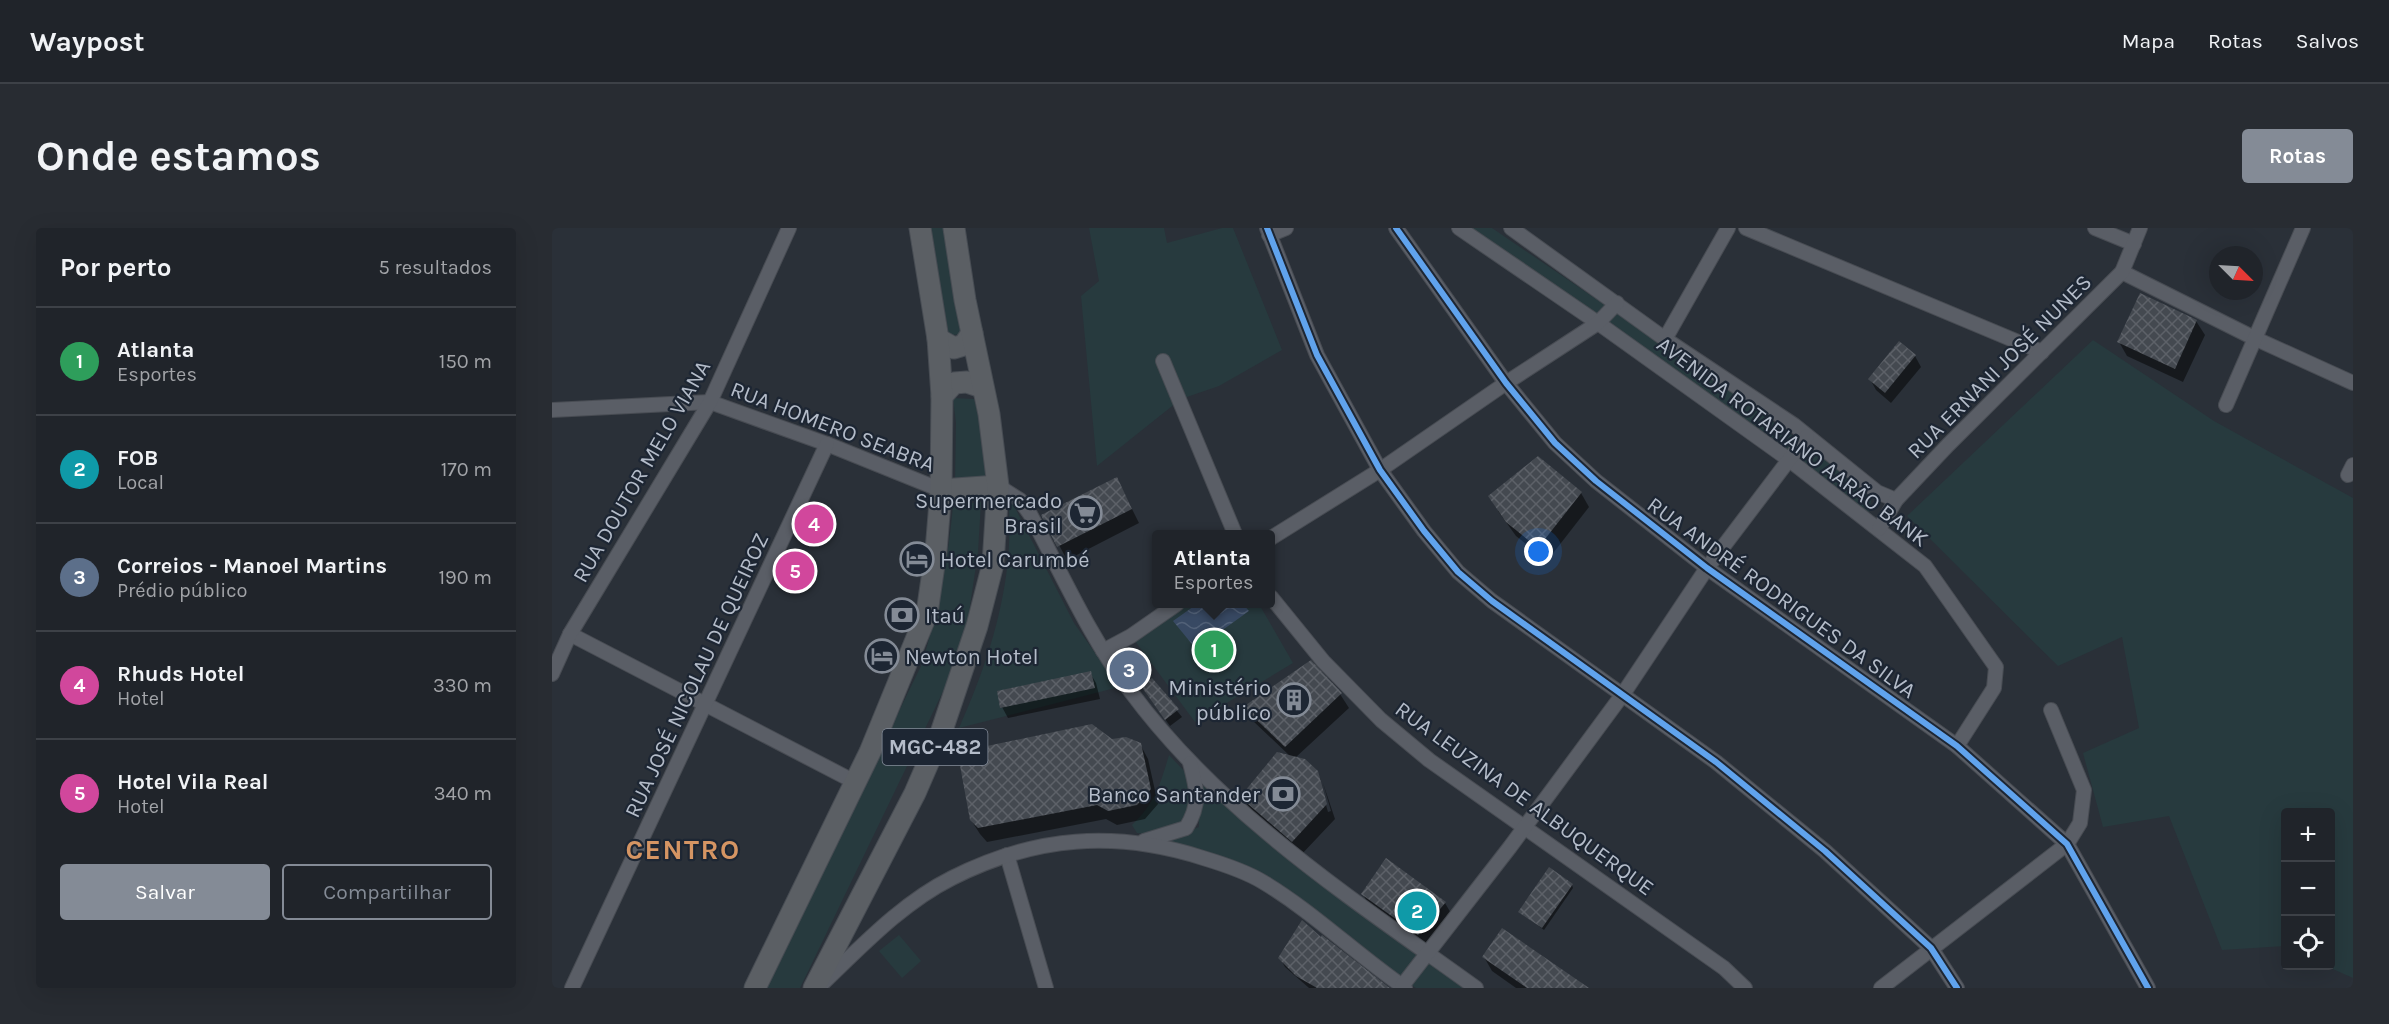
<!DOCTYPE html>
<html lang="pt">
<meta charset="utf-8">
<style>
:root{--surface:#20242a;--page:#282c32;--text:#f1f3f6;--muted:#a2a4a8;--line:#3d4147;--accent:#848b96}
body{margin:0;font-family:Karla,sans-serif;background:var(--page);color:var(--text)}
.controls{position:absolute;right:18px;bottom:18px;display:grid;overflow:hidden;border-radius:6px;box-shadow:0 6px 24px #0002}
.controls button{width:54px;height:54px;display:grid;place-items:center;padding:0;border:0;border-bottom:2px solid var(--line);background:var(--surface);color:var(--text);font:30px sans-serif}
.compass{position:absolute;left:1657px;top:18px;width:54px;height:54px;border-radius:50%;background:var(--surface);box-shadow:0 6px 24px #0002;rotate:114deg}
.you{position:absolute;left:987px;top:324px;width:21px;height:21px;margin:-15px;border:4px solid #fff;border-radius:50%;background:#1a73e8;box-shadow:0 0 0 9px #1a73e833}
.badge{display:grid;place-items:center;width:39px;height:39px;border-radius:50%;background:var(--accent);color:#fff;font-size:20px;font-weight:700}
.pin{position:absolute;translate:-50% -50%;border:3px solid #fff;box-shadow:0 2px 6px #0006}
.popup{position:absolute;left:600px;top:302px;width:123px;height:78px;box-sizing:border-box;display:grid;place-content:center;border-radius:6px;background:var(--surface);filter:drop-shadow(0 2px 4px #0005);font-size:20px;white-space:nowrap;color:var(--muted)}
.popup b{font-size:22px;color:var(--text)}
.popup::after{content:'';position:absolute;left:50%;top:100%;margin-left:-12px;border:12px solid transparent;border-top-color:var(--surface)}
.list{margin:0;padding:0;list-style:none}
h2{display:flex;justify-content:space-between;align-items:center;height:78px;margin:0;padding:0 24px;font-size:26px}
h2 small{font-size:20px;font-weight:400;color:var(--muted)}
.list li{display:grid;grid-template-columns:39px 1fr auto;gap:18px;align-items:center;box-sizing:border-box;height:108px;padding:0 24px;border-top:2px solid var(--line)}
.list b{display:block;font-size:22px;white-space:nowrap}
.list p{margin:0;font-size:20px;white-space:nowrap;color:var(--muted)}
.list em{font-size:20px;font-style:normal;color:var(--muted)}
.actions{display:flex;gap:12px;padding:18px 24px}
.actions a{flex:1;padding:14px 0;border:2px solid var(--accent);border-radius:6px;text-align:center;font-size:21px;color:var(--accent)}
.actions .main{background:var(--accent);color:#fff}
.icon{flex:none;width:33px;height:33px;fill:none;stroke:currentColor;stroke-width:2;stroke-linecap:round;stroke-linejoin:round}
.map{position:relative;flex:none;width:1801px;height:760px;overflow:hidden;border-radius:6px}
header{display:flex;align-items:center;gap:36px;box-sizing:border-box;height:84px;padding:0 30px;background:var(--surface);border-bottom:2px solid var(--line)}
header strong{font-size:28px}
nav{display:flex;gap:33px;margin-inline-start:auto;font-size:21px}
.intro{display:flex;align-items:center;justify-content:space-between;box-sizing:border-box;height:144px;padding:0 36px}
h1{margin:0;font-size:42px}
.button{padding:15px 27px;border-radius:6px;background:var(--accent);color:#fff;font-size:21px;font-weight:700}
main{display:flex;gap:36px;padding:0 36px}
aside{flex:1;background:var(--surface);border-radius:6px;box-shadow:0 6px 24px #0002}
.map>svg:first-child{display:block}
</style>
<header>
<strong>Waypost</strong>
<nav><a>Mapa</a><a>Rotas</a><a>Salvos</a></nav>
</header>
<div class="intro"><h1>Onde estamos</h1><a class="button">Rotas</a></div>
<main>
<aside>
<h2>Por perto<small>5 resultados</small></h2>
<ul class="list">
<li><span class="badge" style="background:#2e9e5b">1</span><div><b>Atlanta</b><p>Esportes</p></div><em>150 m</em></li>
<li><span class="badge" style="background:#0f9aa8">2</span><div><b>FOB</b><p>Local</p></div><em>170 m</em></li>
<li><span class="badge" style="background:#5c6f8a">3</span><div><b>Correios - Manoel Martins</b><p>Prédio público</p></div><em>190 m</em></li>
<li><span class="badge" style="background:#d1479c">4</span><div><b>Rhuds Hotel</b><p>Hotel</p></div><em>330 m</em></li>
<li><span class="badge" style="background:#d1479c">5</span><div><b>Hotel Vila Real</b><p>Hotel</p></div><em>340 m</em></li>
</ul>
<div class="actions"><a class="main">Salvar</a><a>Compartilhar</a></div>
</aside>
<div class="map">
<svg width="1801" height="760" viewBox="0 0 1801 760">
<defs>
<pattern id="water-waves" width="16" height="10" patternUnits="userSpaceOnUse" patternTransform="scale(1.5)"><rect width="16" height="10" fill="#384963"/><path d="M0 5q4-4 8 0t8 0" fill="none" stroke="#526178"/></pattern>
<pattern id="building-cross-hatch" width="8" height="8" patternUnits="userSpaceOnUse" patternTransform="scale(1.5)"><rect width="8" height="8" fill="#444950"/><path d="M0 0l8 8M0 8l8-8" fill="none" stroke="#5d6168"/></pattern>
</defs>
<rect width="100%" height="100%" fill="#2a3038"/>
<g fill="#273a3e">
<path d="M378 0H392L412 105 397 108Z"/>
<path d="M537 0H612L615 15 670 0H681L730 122 667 158 629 171 545 238 529 68 547 53Z"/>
<path d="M915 0H940L1056 79 1046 90Z"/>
<path d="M1063 82 1247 212 1240 225 1052 95Z"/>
<path d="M1541 112 1662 193 1801 270V750L1774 738H1778V584H1734L1733 718 1670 722 1617 588 1551 599 1531 525 1587 500 1570 409 1506 438 1355 288Z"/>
<path d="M401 170 422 171 428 194 434 252 403 255 404 195Z"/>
<path d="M1254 217 1320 267 1316 290 1246 231Z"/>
<path d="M457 268 522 395 567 459 407 500C431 446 450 391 456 332 458 311 457 289 457 268Z"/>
<path d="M429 274 426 324 415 398 396 453 248 760H212L369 438C386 385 396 333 401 278Z"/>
<path d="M634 376H707L741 435 643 494 580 409Z"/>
<path d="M617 527 636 547V581L631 600 604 602 594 606 585 605 580 597C603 575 608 557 617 527Z"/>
<path d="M645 542 868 725 848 754 736 667 609 614 647 599Z"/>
<path d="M347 707 369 733 350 750 327 723Z"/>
<path d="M877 729 919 760H864L858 756Z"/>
</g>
<path fill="url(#water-waves)" d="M645 376H691L697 383 644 421 621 393Z"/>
<g fill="#0007">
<path d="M1644 93 1653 107 1631 154 1575 128 1567 114Z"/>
<path d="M1363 128 1369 139 1339 175 1324 162 1318 151Z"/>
<path d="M986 230 1029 265 1037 279 995 333 964 308 946 283Z"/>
<path d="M565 251 587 295 515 332 491 287Z"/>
<path d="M538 445 544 455 548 471 456 490 450 479Z"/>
<path d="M600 452 630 489 618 498 594 465Z"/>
<path d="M788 466 797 480 743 530 764 544 769 552H767L776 584 779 583 771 555 783 591 749 627 698 583 690 569 739 529 701 493 693 479Z"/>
<path d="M559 513 588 516 596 531 606 576 593 591 565 597 554 591 435 614 428 606 419 592Z"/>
<path d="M1020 657 1021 660 992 702 968 684Z"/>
<path d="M811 666 893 675 900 687 873 719 818 679Z"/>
<path d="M932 729 1035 760H964L940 743Z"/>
<path d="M728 730 835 760H757L733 739Z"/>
</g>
<g fill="url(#building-cross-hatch)">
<path d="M1588 65 1645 92 1623 141 1565 114Z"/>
<path d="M1347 113 1364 127 1333 165 1316 151Z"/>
<path d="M986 228 1030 264 986 320 954 294 936 268Z"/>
<path d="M565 249 580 281 505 319 489 287Z"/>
<path d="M759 432 790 465 733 519 691 479Z"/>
<path d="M539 443 543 460 448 480 445 463Z"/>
<path d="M600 450 627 481 613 492 589 458Z"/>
<path d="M540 496 560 511 574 509 589 515 599 561 585 577 556 583 545 577 426 600 418 592 407 532 411 523Z"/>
<path d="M725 524 753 531 766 543 775 576 740 614 688 569Z"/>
<path d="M834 630 894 674 866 707 809 666Z"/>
<path d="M997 639 1021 656 990 700 966 684Z"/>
<path d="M750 692 769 709 770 707 838 760H765L744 748 726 730Z"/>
<path d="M950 700 1037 760H975L930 729Z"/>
</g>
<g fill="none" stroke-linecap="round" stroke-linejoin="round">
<g stroke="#484c53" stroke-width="16">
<g id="minor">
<path d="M715 0 765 127 828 242 872 303 906 344 940 373 1164 534 1273 623 1379 720 1405 760"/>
<path d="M844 0 954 155 1003 215 1044 253 1155 340 1405 518 1515 616 1596 760"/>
<path d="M907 0 1046 95 1236 231 1373 338 1444 439 1442 460 1405 518"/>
<path d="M959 0 1113 111 1242 197 1325 264 1344 272"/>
<path d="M1194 0 1490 124"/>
<path d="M1543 0 1582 16"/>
<path d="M717 7 734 0"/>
<path d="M1570 44 1702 110 1801 155"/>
<path d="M1113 111 1176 0"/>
<path d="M611 133 683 306"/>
<path d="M1674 177 1751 0"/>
<path d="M0 182 158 174 275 216 389 262"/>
<path d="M1796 247 1801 237"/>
<path d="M446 258 468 272 478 286C510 346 538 410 579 464 670 587 802 672 924 760"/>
<path d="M1327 301 1344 272 1396 217 1570 44 1588 0"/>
<path d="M719 310 828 242 954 155 1046 95 1065 75"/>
<path d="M719 369 771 433 829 492 877 532 1172 740 1193 760"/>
<path d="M18 406 303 554"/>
<path d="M551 423 579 408 625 376"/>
<path d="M0 446 18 406 158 174 237 0"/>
<path d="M592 613 634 600C649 576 645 561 638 535"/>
<path d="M455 627 494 760"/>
<path d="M270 756C310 718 350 675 400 650 483 608 563 602 651 630 671 636 693 643 711 654 761 684 804 726 853 760"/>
<path d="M850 758 958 619 1071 466 1155 340 1255 208"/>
<path d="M20 760 275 216"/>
<path d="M1329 760 1515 616 1528 595 1532 562 1499 482"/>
</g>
</g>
<g stroke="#474c53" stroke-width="23">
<g id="trunk">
<path d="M386 111 402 120 412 117 420 105"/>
<path d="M390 168 402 155 415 154 430 159"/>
<path d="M389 262 446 258"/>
<path d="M203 760 318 524 375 385 384 323 389 262 390 168 386 111 368 0"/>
<path d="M262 760 363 565 389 505 425 398 441 336 446 258 437 186 413 72 402 0"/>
</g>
</g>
<use href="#minor" stroke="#5a5e66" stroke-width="14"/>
<use href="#trunk" stroke="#5b5f64" stroke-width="21"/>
<g stroke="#1d2633" stroke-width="10">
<g id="cycleway">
<path d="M715 0 765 127 828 242 872 303 906 344 940 373 1164 534 1273 623 1379 720 1405 760"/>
<path d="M844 0 954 155 1003 215 1044 253 1155 340 1405 518 1515 616 1596 760"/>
</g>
</g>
<use href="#cycleway" stroke="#60a3ed" stroke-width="6"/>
</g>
<defs>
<g id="supermarket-ring" transform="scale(1.725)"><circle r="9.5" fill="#1d2633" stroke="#848b96" stroke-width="1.5"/><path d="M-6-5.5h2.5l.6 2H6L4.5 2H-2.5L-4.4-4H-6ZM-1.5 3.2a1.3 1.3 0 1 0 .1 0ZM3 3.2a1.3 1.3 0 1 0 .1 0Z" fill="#848b96"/></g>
<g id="hotel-ring" transform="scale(1.725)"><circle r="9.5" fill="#1d2633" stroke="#848b96" stroke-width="1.5"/><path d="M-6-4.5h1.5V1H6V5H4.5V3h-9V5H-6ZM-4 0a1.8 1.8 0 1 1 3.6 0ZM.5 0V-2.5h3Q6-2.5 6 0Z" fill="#848b96"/></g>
<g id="bank-ring" transform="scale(1.725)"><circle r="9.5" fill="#1d2633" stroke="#848b96" stroke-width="1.5"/><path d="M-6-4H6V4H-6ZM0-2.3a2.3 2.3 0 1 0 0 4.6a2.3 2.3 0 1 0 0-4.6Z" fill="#848b96"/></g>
<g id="building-ring" transform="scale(1.725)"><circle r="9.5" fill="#1d2633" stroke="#848b96" stroke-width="1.5"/><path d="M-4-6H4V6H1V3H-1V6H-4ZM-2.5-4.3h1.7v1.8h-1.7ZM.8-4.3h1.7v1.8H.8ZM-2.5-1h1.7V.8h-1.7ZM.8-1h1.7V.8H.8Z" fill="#848b96"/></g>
</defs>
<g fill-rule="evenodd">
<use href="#supermarket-ring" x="533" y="285"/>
<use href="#hotel-ring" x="365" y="331"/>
<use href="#bank-ring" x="350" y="387"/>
<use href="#hotel-ring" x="330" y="428"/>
<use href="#building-ring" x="742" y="472"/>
<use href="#bank-ring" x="731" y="566"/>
</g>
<g text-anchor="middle" stroke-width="4.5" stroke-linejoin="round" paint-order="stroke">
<rect fill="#1d2633" stroke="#878f9c" stroke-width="1.5" x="330.5" y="501" width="105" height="36" rx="4.5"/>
<g font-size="21" font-weight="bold" fill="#b4bcc9">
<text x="383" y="526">MGC-482</text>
</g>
<g font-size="22" fill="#b4bcc9" stroke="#1d2633">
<text transform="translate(1447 138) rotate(-45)" y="8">RUA ERNANI JOSÉ NUNES</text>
<text transform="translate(281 198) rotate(21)" y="8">RUA HOMERO SEABRA</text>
<text transform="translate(1241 213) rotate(37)" y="8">AVENIDA ROTARIANO AARÃO BANK</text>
<text transform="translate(89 243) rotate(-60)" y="8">RUA DOUTOR MELO VIANA</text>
<text transform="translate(1230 369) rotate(36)" y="8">RUA ANDRÉ RODRIGUES DA SILVA</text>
<text transform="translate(144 447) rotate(-65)" y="8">RUA JOSÉ NICOLAU DE QUEIROZ</text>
<text transform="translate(973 570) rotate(36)" y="8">RUA LEUZINA DE ALBUQUERQUE</text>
</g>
<g font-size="22" fill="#b4bcc9" stroke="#1d2633" text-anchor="end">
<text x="510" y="280">Supermercado<tspan x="510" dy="25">Brasil</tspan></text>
<text x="388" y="339" text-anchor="start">Hotel Carumbé</text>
<text x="373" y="395" text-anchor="start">Itaú</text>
<text x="353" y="436" text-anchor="start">Newton Hotel</text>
<text x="719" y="467">Ministério<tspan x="719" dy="25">público</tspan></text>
<text x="708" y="574">Banco Santander</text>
</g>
<g font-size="28" font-weight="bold" letter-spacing="1.5" fill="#d59563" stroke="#1d2633">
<text x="131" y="631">CENTRO</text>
</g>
</g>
</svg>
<div class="controls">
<button>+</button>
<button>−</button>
<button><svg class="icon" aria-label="locate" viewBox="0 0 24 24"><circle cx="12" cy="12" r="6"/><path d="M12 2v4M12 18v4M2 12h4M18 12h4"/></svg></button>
</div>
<svg class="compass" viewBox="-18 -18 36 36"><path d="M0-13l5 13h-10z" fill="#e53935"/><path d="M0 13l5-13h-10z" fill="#a2a4a8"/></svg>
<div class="you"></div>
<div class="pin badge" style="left:662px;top:422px;background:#2e9e5b">1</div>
<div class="popup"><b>Atlanta</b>Esportes</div>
<div class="pin badge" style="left:865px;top:683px;background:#0f9aa8">2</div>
<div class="pin badge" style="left:577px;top:442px;background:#5c6f8a">3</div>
<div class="pin badge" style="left:262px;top:296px;background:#d1479c">4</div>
<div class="pin badge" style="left:243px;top:343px;background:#d1479c">5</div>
</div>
</main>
